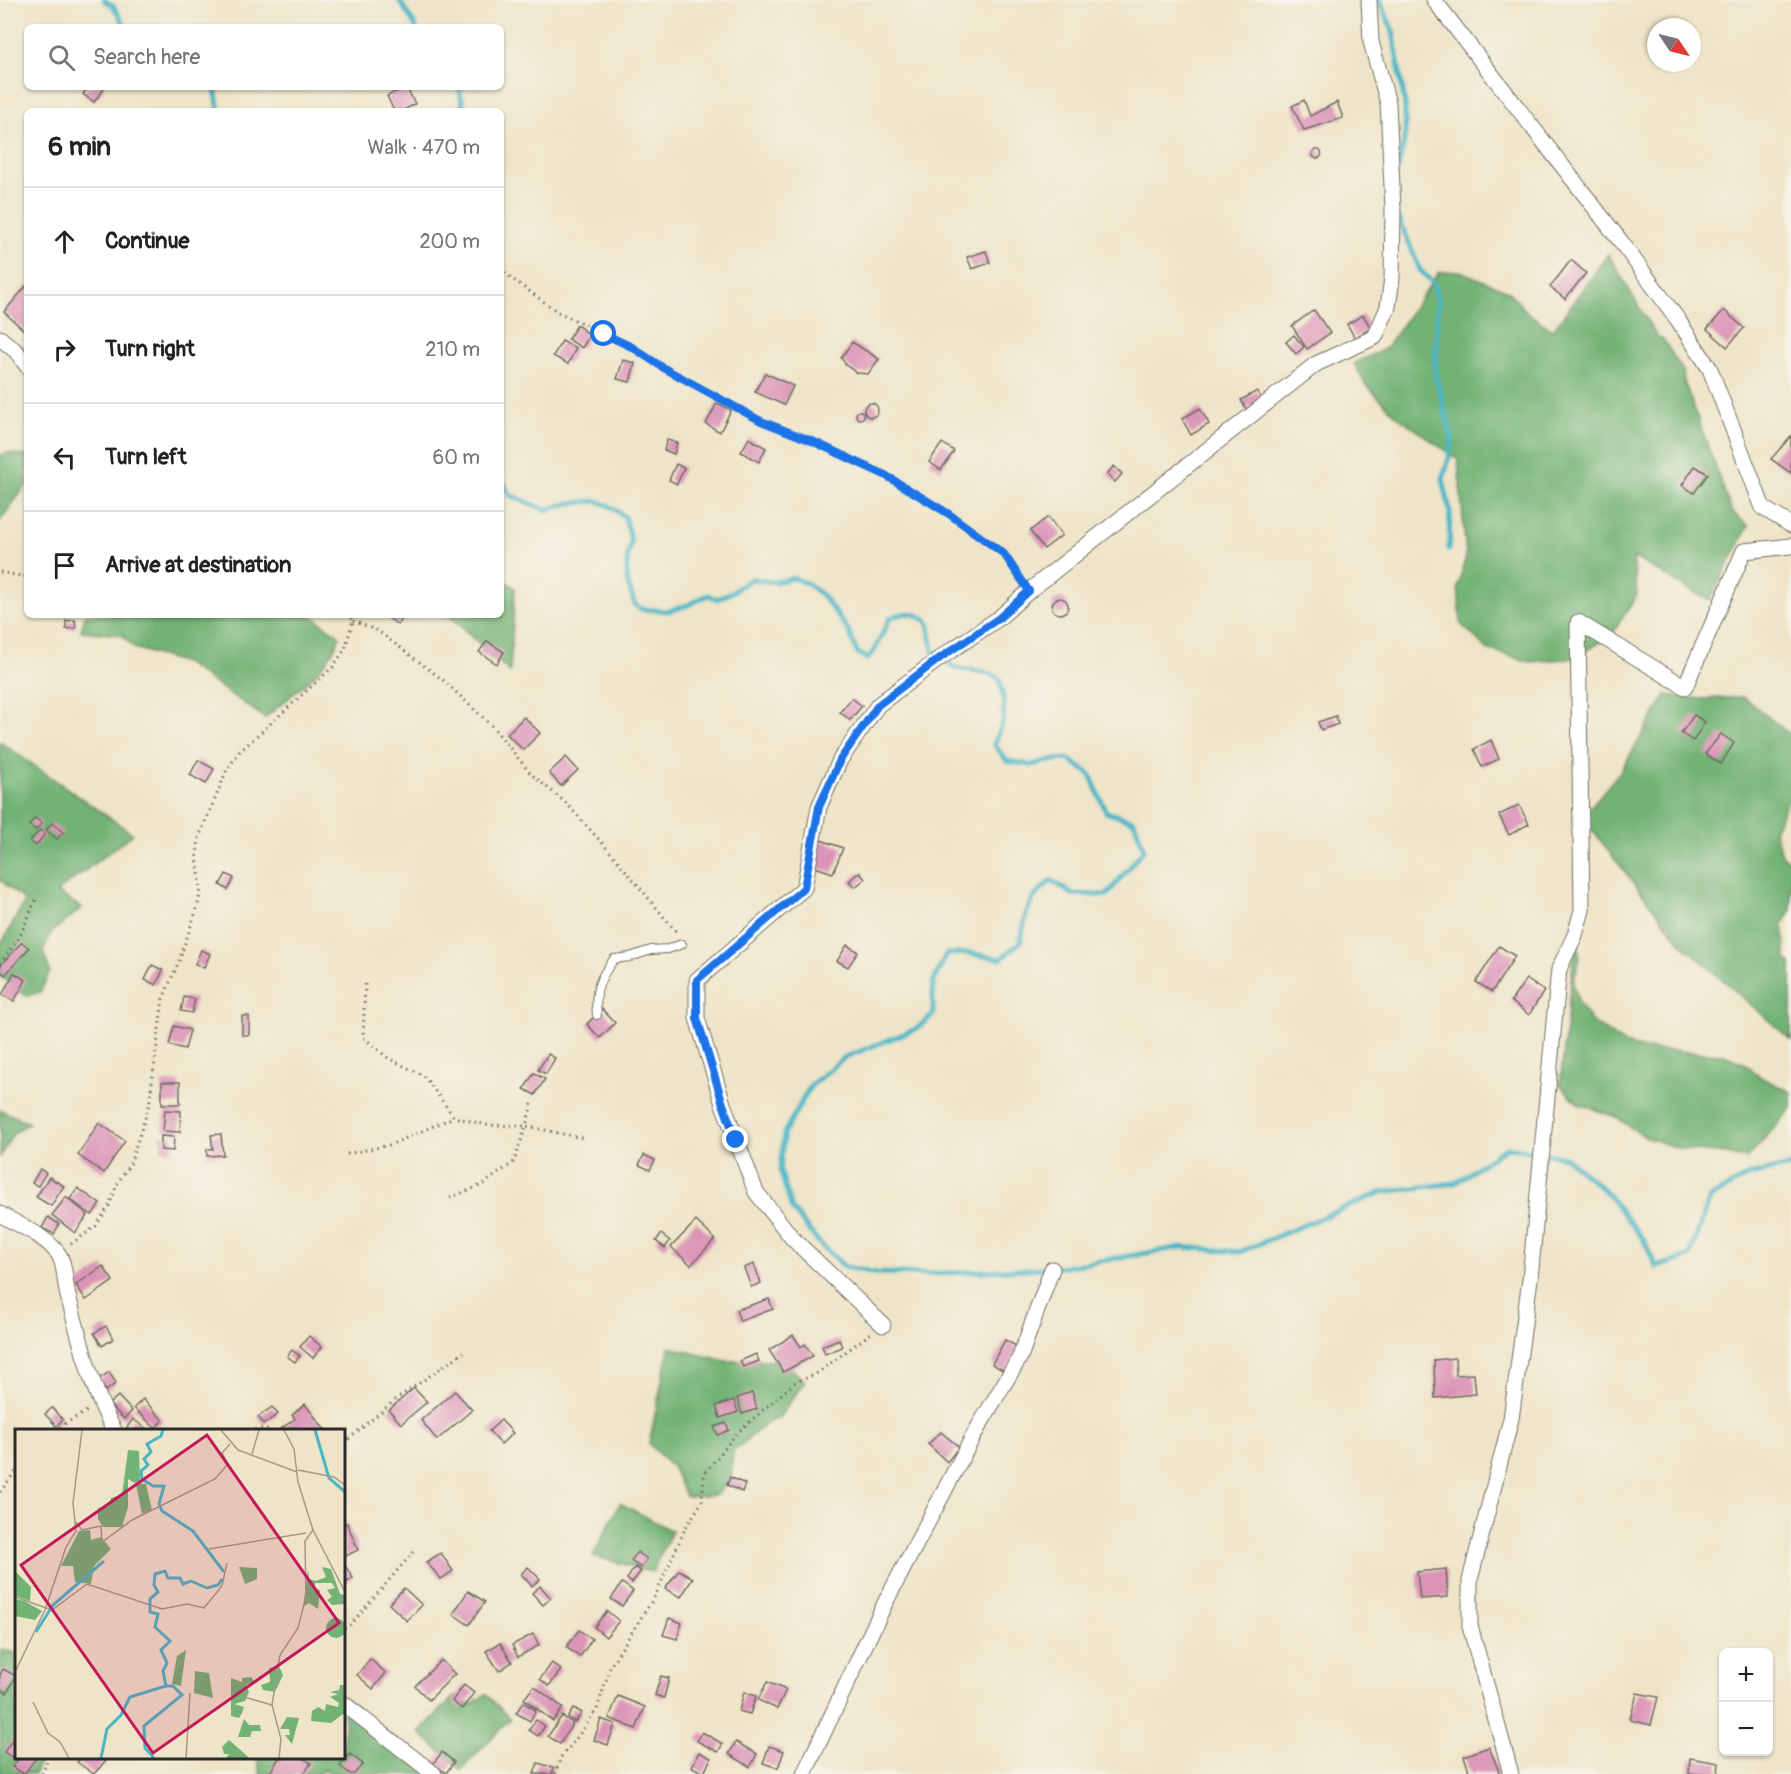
<!DOCTYPE html>
<meta charset="utf-8">
<style>
:root{--surface:#fff;--page:#f2f2f2;--text:#222;--muted:#767676;--line:#e0e0e0}
body{margin:0;font-family:Pangolin,sans-serif;background:var(--page);color:var(--text)}
.controls{position:absolute;right:18px;bottom:18px;display:grid;overflow:hidden;border-radius:9px;box-shadow:0 2px 4px #0004}
.controls button{width:54px;height:54px;display:grid;place-items:center;padding:0;border:0;border-bottom:2px solid var(--line);background:var(--surface);color:var(--text);font:30px sans-serif}
.compass{position:absolute;left:1647px;top:18px;width:54px;height:54px;border-radius:50%;background:var(--surface);box-shadow:0 2px 4px #0004;rotate:125deg}
.stop{position:absolute;width:18px;height:18px;margin:-14px;border:4px solid #1a73e8;border-radius:50%;background:#fff}
.stop.end{background:#1a73e8;border-color:#fff;box-shadow:0 2px 6px #0008}
.list{margin:0;padding:0;list-style:none}
h2{display:flex;justify-content:space-between;align-items:center;height:78px;margin:0;padding:0 24px;font-size:26px}
h2 small{font-size:20px;font-weight:400;color:var(--muted)}
.list li{display:grid;grid-template-columns:39px 1fr auto;gap:18px;align-items:center;box-sizing:border-box;height:108px;padding:0 24px;border-top:2px solid var(--line)}
.list b{display:block;font-size:22px;white-space:nowrap}
.list em{font-size:20px;font-style:normal;color:var(--muted)}
.icon{flex:none;width:33px;height:33px;fill:none;stroke:currentColor;stroke-width:2;stroke-linecap:round;stroke-linejoin:round}
.map{position:relative;flex:none;width:1791px;height:1774px;overflow:hidden}
.search{position:absolute;background:var(--surface);box-shadow:0 2px 4px #0004;left:24px;top:24px;width:480px;height:66px;display:flex;align-items:center;gap:15px;box-sizing:border-box;padding:0 21px;border-radius:9px;color:var(--muted);font-size:22px}
.panel{position:absolute;background:var(--surface);box-shadow:0 2px 4px #0004;left:24px;top:108px;width:480px;height:510px;border-radius:9px}
.map>svg:first-child{display:block}
</style>
<div class="map">
<svg width="1791" height="1774" viewBox="0 0 1791 1774">
<rect width="100%" height="100%" fill="#f7f3e8"/>
<filter id="ink" filterUnits="userSpaceOnUse"><feTurbulence type="fractalNoise" baseFrequency=".0167" numOctaves="2"/><feDisplacementMap in="SourceGraphic" scale="12" xChannelSelector="R" yChannelSelector="G"/><feConvolveMatrix kernelMatrix="1 2 1 2 8 2 1 2 1" color-interpolation-filters="sRGB"/></filter>
<filter id="wash" filterUnits="userSpaceOnUse"><feTurbulence type="fractalNoise" baseFrequency=".008" numOctaves="4" result="noise"/><feDisplacementMap in="SourceGraphic" scale="24" xChannelSelector="R" yChannelSelector="G"/><feGaussianBlur stdDeviation="1.35" result="paint"/><feColorMatrix in="noise" values="0 0 0 0 0 0 0 0 0 0 0 0 0 0 0 0 0 1.4 0 .05"/><feComposite in="paint" operator="in"/></filter>
<g filter="url(#wash)">
<rect width="100%" height="100%" fill="#eee4c7"/>
<g fill="#72b274" stroke="#4e6e50" stroke-width="1.5">
<path d="M1608 254 1657 337 1662 338 1683 371 1684 381 1732 512 1749 526 1709 601 1633 557 1637 595 1611 636 1575 658 1530 662 1487 649 1461 624 1458 587 1466 556 1458 460 1396 415 1365 384 1354 363 1385 349 1439 272 1460 271 1508 291 1528 313 1553 330Z"/>
<path d="M8 453 27 456V484L0 521V455Z"/>
<path d="M501 578 515 588 510 672 448 615H501Z"/>
<path d="M85 615H310L340 636C327 672 292 694 265 718L185 663 134 648 122 635 81 631Z"/>
<path d="M1666 695 1702 699 1743 697 1791 735V794L1774 831 1783 857 1791 862V910L1783 923 1786 960 1791 962V1040L1681 943 1582 817 1620 772Z"/>
<path d="M0 742 133 834 57 892 82 908 51 933 43 951 50 972 40 992 26 996 0 976V946L25 901 0 880Z"/>
<path d="M1576 934 1580 958 1573 983 1579 1003 1591 1021 1627 1045 1645 1049 1722 1054 1746 1064 1762 1078 1791 1092V1109L1747 1159 1726 1154 1681 1149 1645 1137 1616 1117 1579 1104 1560 1085Z"/>
<path d="M0 1110 29 1123 13 1134 0 1157Z"/>
<path d="M669 1347 726 1361 763 1360 784 1362 805 1381 779 1418 769 1422 733 1451 731 1478 717 1495 686 1497 673 1468 649 1444Z"/>
<path d="M620 1503 672 1531 652 1572 593 1556Z"/>
<path d="M1 1649 16 1653V1758H41L35 1774H0Z"/>
<path d="M486 1694 510 1719 461 1770 419 1732 454 1697 470 1705Z"/>
<path d="M344 1697 437 1774H331L325 1769 320 1774H260L258 1758H344Z"/>
</g>
<g fill="none" stroke-linecap="round" stroke-linejoin="round">
<g stroke="#49b6c6" stroke-width="5">
<path d="M104 0 113 6 126 27"/>
<path d="M399 0 416 27"/>
<path d="M1379 0 1393 31 1405 105V136L1397 171"/>
<path d="M215 87 219 111"/>
<path d="M459 87 464 111"/>
<path d="M1399 219 1420 270 1433 283 1438 301 1435 374 1452 437 1449 458 1443 479 1450 511 1449 550"/>
<path d="M501 479 510 495 546 510 570 503 597 501 610 506 625 517 631 541 627 558V581L635 605 641 609 668 611 688 605 708 595 717 599 732 592 751 579 775 582 794 578 808 584 823 596 848 630 857 652 867 659 874 651 890 618C907 611 913 611 928 622L933 651 955 668 985 672 999 678C1006 704 1007 719 994 744L1007 761 1031 765 1053 760 1068 759 1090 774 1106 812 1134 821 1144 849 1107 895 1072 894 1051 880 1034 897 1026 914 1021 941 1001 959 968 953 946 954 933 983V1015L916 1029 845 1057 811 1085 784 1133 780 1170 792 1209 820 1244 845 1267 876 1273 929 1274 1065 1267 1182 1247 1240 1252 1382 1192 1455 1183 1507 1147 1565 1157 1606 1192 1644 1240 1656 1267 1689 1257 1710 1198 1749 1175 1791 1166"/>
</g>
</g>
<g id="blocks">
<g fill="#db94b7">
<path d="M89 87H102L104 89 94 102 83 94Z"/>
<path d="M406 87 415 104 402 111H394L387 96Z"/>
<path d="M1304 100 1310 116 1337 102 1343 118 1304 130 1292 106Z"/>
<circle cx="1317" cy="154" r="4.5"/>
<path d="M986 251 990 263 972 269 967 257Z"/>
<path d="M1571 260 1586 273 1565 299 1550 287Z"/>
<path d="M27 285V333L4 312Z"/>
<path d="M1314 310 1330 333 1307 349 1292 326Z"/>
<path d="M1724 310 1744 328 1727 347 1707 329Z"/>
<path d="M1363 315 1371 328 1355 338 1347 324Z"/>
<path d="M577 325 590 335 582 348 568 339Z"/>
<path d="M1294 335 1304 347 1296 354 1286 342Z"/>
<path d="M562 341 576 348 568 364 553 356Z"/>
<path d="M852 342 879 359 868 374 857 373 847 366 841 358Z"/>
<path d="M623 360 635 363 630 382 617 379Z"/>
<path d="M765 373 793 386 784 405 755 392Z"/>
<path d="M1257 391 1262 400 1246 409 1241 400Z"/>
<path d="M717 403 731 410 720 432 706 424Z"/>
<circle cx="871" cy="410" r="7"/>
<path d="M1200 408 1209 424 1191 435 1182 419Z"/>
<circle cx="860" cy="415" r="4"/>
<path d="M1791 436V473L1771 459Z"/>
<path d="M749 438 766 448 759 462 741 452Z"/>
<path d="M667 440 677 443 674 454 664 450Z"/>
<path d="M942 443 954 451 941 470 929 462Z"/>
<path d="M676 464 684 468 677 484 669 480Z"/>
<path d="M1114 466 1122 474 1115 482 1107 474Z"/>
<path d="M1695 466 1708 474 1694 493 1682 485Z"/>
<path d="M1048 517 1062 535 1044 549 1030 531Z"/>
<circle cx="1060" cy="606" r="8"/>
<path d="M384 615H405L398 625Z"/>
<path d="M75 620 76 628 66 629V621Z"/>
<path d="M487 641 504 652 497 664 479 652Z"/>
<path d="M852 698 862 706 850 720 840 712Z"/>
<path d="M1694 715 1705 722 1693 741 1681 733Z"/>
<path d="M1336 716 1338 724 1321 730 1318 722Z"/>
<path d="M524 717 540 733 523 750 507 734Z"/>
<path d="M1721 734 1734 743 1721 764 1705 754Z"/>
<path d="M1491 740 1499 759 1482 767 1474 749Z"/>
<path d="M566 757 578 770 561 786 549 773Z"/>
<path d="M198 760 214 769 206 784 190 775Z"/>
<path d="M1519 805 1529 824 1509 835 1499 815Z"/>
<path d="M35 818 42 823 36 830 29 825Z"/>
<path d="M52 823 63 832 57 839 46 830Z"/>
<path d="M40 830 45 834 36 846 30 841Z"/>
<path d="M821 840 843 848 833 873 812 866Z"/>
<path d="M859 872 865 879 855 887 849 881Z"/>
<path d="M226 874 234 878 228 890 220 885Z"/>
<path d="M22 942 29 948 5 975 0 971V966Z"/>
<path d="M847 945 858 952 848 967 837 961Z"/>
<path d="M1499 946 1515 956 1492 992 1476 982Z"/>
<path d="M201 950 210 954 204 968 195 964Z"/>
<path d="M152 965 163 970 156 985 145 980Z"/>
<path d="M14 973 26 980 14 1001 2 995Z"/>
<path d="M1526 979 1544 991 1529 1015 1511 1001Z"/>
<path d="M184 997 195 999 192 1013 181 1011Z"/>
<path d="M602 1009 615 1023 600 1038 587 1024Z"/>
<rect x="242" y="1016" width="7" height="19"/>
<path d="M174 1026 190 1030 185 1049 169 1045Z"/>
<path d="M548 1054 555 1058 546 1074 538 1070Z"/>
<path d="M534 1073 545 1079 535 1095 524 1089Z"/>
<rect x="162" y="1082" width="18" height="22"/>
<path d="M165 1110 181 1111 180 1132 163 1131Z"/>
<path d="M99 1123 125 1141 104 1173 78 1155Z"/>
<path d="M221 1134 223 1155 207 1156V1149H213L211 1135Z"/>
<path d="M161 1136 174 1137 173 1151 161 1150Z"/>
<path d="M644 1155 655 1160 650 1170 639 1165Z"/>
<path d="M40 1169 46 1173 38 1186 32 1183Z"/>
<path d="M49 1177 64 1186 51 1206 36 1197Z"/>
<path d="M78 1188 100 1204 92 1215 70 1199Z"/>
<path d="M66 1197 88 1215 75 1233 52 1215Z"/>
<path d="M48 1217 59 1224 54 1234 42 1228Z"/>
<path d="M696 1221 715 1239 691 1265 671 1247Z"/>
<path d="M661 1234 670 1241 665 1248 656 1241Z"/>
<path d="M754 1264 761 1283 751 1287 744 1268Z"/>
<path d="M103 1266 113 1281 86 1300 76 1285Z"/>
<path d="M769 1299 773 1309 740 1321 736 1310Z"/>
<path d="M106 1326 113 1339 102 1346 94 1333Z"/>
<path d="M793 1335 801 1347 805 1344 813 1356 783 1372 769 1350Z"/>
<path d="M309 1336 322 1347 313 1358 300 1347Z"/>
<path d="M839 1339 842 1347 825 1354 822 1346Z"/>
<path d="M1005 1340 1018 1347 1006 1372 992 1364Z"/>
<path d="M292 1350 300 1356 295 1362 287 1356Z"/>
<path d="M756 1354 759 1361 743 1367 740 1361Z"/>
<path d="M1455 1358 1456 1375 1474 1374 1476 1394 1435 1398 1434 1360Z"/>
<path d="M109 1372 116 1383 106 1391 98 1380Z"/>
<path d="M414 1388 427 1402 401 1424 389 1410Z"/>
<path d="M455 1391 472 1410 437 1440 421 1420Z"/>
<path d="M752 1393 757 1409 742 1414 737 1398Z"/>
<path d="M118 1396 132 1411 124 1419 109 1404Z"/>
<path d="M143 1399 163 1420 155 1428 134 1408Z"/>
<path d="M734 1400 738 1412 720 1418 716 1406Z"/>
<path d="M305 1404 325 1430H279L295 1419 292 1415Z"/>
<path d="M272 1407 278 1414 264 1424 258 1417Z"/>
<path d="M52 1408 63 1420 56 1426 45 1414Z"/>
<path d="M133 1419 148 1430H125Z"/>
<path d="M501 1420 513 1433 501 1444 489 1431Z"/>
<path d="M726 1423 729 1430 718 1435 714 1427Z"/>
<path d="M941 1432 959 1447 947 1462 928 1444Z"/>
<path d="M730 1477 745 1484 742 1492 727 1485Z"/>
<path d="M347 1523 358 1550 344 1557V1524Z"/>
<path d="M637 1552 647 1559 641 1568 631 1561Z"/>
<path d="M441 1553 453 1571 441 1579 426 1562Z"/>
<path d="M346 1567 353 1578 344 1584V1568Z"/>
<path d="M528 1567 540 1579 532 1586 521 1574Z"/>
<path d="M635 1567 641 1571 632 1583 627 1579Z"/>
<path d="M1446 1569 1448 1597 1420 1599 1417 1572Z"/>
<path d="M679 1570 693 1578 681 1597 665 1589Z"/>
<path d="M622 1583 633 1591 622 1606 611 1599Z"/>
<path d="M540 1586 551 1598 543 1605 532 1593Z"/>
<path d="M404 1588 422 1605 407 1621 389 1604Z"/>
<path d="M468 1591 485 1602 469 1625 453 1614Z"/>
<path d="M607 1611 619 1621 606 1637 594 1627Z"/>
<path d="M669 1618 682 1623 677 1639 663 1635Z"/>
<path d="M579 1630 592 1639 580 1657 566 1647Z"/>
<path d="M533 1634 539 1645 518 1657 512 1645Z"/>
<path d="M500 1643 512 1662 499 1671 486 1651Z"/>
<path d="M370 1659 386 1673 373 1689 357 1675Z"/>
<path d="M441 1660 455 1674 429 1700 415 1686Z"/>
<path d="M552 1663 561 1670 549 1686 540 1679Z"/>
<path d="M3 1669 16 1676 7 1693 0 1689V1675Z"/>
<path d="M661 1676 669 1678 664 1698 655 1695Z"/>
<path d="M767 1682 786 1690 777 1709 758 1700Z"/>
<path d="M464 1685 474 1693 462 1709 452 1701Z"/>
<path d="M534 1686 563 1708 553 1721 524 1699Z"/>
<path d="M744 1692 756 1696 750 1714 739 1711Z"/>
<path d="M1637 1693 1658 1697 1651 1725 1630 1720Z"/>
<path d="M618 1696 645 1707 636 1729 609 1718Z"/>
<path d="M523 1702 536 1710 530 1721 516 1713Z"/>
<path d="M574 1708 582 1713 575 1722 568 1717Z"/>
<path d="M562 1716 573 1723 560 1744 548 1736Z"/>
<path d="M601 1719 615 1724 608 1745 594 1740Z"/>
<path d="M536 1720 545 1726 538 1736 529 1730Z"/>
<path d="M702 1732 723 1744 718 1752 697 1741Z"/>
<path d="M16 1734V1753L13 1758 4 1752Z"/>
<path d="M736 1742 757 1754 750 1767 729 1754Z"/>
<path d="M769 1746 784 1751 778 1768 763 1763Z"/>
<path d="M1489 1747 1500 1774H1470L1464 1756Z"/>
<path d="M442 1752 454 1762 446 1773 433 1764Z"/>
<path d="M699 1752 711 1758 704 1773 692 1767Z"/>
<path d="M350 1754 363 1764 354 1774H350L340 1766Z"/>
<path d="M19 1758H36L24 1774 12 1767Z"/>
<path d="M81 1758H108L94 1774 77 1762Z"/>
<path d="M279 1758H303L311 1763 304 1774H273L270 1772Z"/>
<path d="M1690 1758 1719 1763 1718 1774H1689Z"/>
<path d="M538 1763 554 1768 552 1774H534Z"/>
</g>
</g>
</g>
<g filter="url(#ink)">
<use href="#blocks" fill-opacity="0" stroke="#6f6c62" stroke-width="1.5"/>
<g fill="none" stroke-linecap="round" stroke-linejoin="round">
<g stroke="#6f6c62" stroke-width="10">
<path id="lane" d="M597 1015C594 990 599 979 614 959L630 957 651 950 668 949 682 944"/>
</g>
<g stroke="#6f6c62" stroke-width="17">
<g id="street">
<path d="M1434 0 1622 243 1678 320 1710 369 1763 508 1791 525"/>
<path d="M0 338 17 352 27 366"/>
<path d="M0 1214C21 1227 40 1232 57 1252 66 1263 64 1282 68 1296 81 1342 91 1389 114 1430"/>
<path d="M883 1325 793 1239 756 1192 723 1104 697 1018V980L804 888 819 807 840 760 878 705 940 658 999 618 1029 591 1316 364 1375 337 1388 307 1392 278 1393 209 1388 103 1371 42 1369 0"/>
<path d="M344 1704 434 1774"/>
<path d="M804 1774 886 1601 976 1431 1020 1357 1052 1269"/>
<path d="M1511 1774 1470 1626V1580L1511 1419 1530 1279 1559 969 1575 935 1582 910 1578 622 1685 687 1744 551 1791 546"/>
</g>
</g>
<g stroke="#6f6c62" stroke-width="3" stroke-dasharray="1.5 4.5" stroke-linecap="butt">
<path d="M501 268 511 278 558 312 632 347 662 367 761 421 812 441 885 475 949 514 1004 554 1020 577"/>
<path d="M0 572 27 577"/>
<path d="M353 621 378 631 443 680 492 726 531 774 566 803 612 854 678 934"/>
<path d="M0 964 20 936 37 897"/>
<path d="M365 984 363 1037 388 1058 424 1076 454 1117 487 1125 526 1126 514 1162 482 1185 446 1199"/>
<path d="M532 1104 526 1126 582 1138"/>
<path d="M347 1154 390 1145 454 1117"/>
<path d="M71 1244 96 1226 109 1206 118 1182 130 1164 149 1106 163 999 179 961 197 908 201 890 197 856 199 837 227 770 239 752 333 667 345 649 353 621 349 615"/>
<path d="M54 1430 89 1410"/>
<path d="M255 1430 258 1428 268 1430"/>
<path d="M344 1443 395 1400 464 1352"/>
<path d="M0 1492 16 1471"/>
<path d="M344 1628 351 1624 416 1549"/>
<path d="M42 1774 48 1758"/>
<path d="M555 1774 561 1757 576 1739 597 1709 611 1665 655 1596 685 1529 702 1502 704 1474 737 1433 794 1383 816 1374 871 1333"/>
</g>
<use href="#lane" stroke="#fff" stroke-width="8"/>
<use href="#street" stroke="#fff" stroke-width="15"/>
</g>
</g>
<g fill="none" stroke-linecap="round" stroke-linejoin="round" filter="url(#ink)">
<path stroke="#1a73e8" stroke-width="8" d="M604 334 632 347 662 367 761 421 812 441 885 475 949 514 1004 554 1029 591 999 618 940 658 878 705 840 760 819 807 804 888 697 980V1018L723 1104 736 1140"/>
</g>
<g transform="translate(15 1429)">
<rect width="330" height="330" fill="#eee4c7"/>
<path d="M113 21 124 22 125 52 119 54 131 55 137 81 127 85 121 55 113 50V78L107 98H88L83 90V79L94 77 96 69 107 66ZM75 101 76 111 86 108 96 120 79 137 76 155 60 153 58 137H46L64 102ZM224 138 242 139V150L230 155ZM307 138 316 140 325 165 330 166V175L317 176 312 171 317 168 312 161 320 159 317 154H300V160L305 161 303 180 294 174 288 178 293 141 294 150 301 152 311 148ZM1 143 16 158 15 172 0 167ZM0 170 9 172 27 182 20 191 0 187ZM311 199a10 10 0 1 1 20 0a10 10 0 1 1-20 0ZM171 221 166 257 157 255 162 227ZM264 237 268 246 260 263 248 261 246 256 255 253 254 239ZM180 242 194 244 198 269 179 264ZM236 248 240 253 231 256 234 263 230 272 219 275 229 278 227 284 224 289 216 287V249L227 253V249ZM325 256H330V288L328 285 316 294 296 292 297 282 303 278 310 282 311 275 323 278 324 274 315 268 323 265 315 263 324 261ZM272 288 284 289 277 315 270 306H275L274 300H265ZM229 290 234 296H245L246 302H237L235 308H223ZM214 311 230 325 234 329H211L214 325H209L207 318Z" fill="#72b274"/>
<path fill="none" stroke="#49b6c6" stroke-width="3" d="M148 1 146 7 132 15 136 23 129 30 133 36 126 42 127 50 138 57H149L144 75 147 82 178 102 209 143M300 1 314 49 330 63M21 203 38 176 89 132M86 329 92 300 106 286 115 268 151 257 148 242 152 234 146 221 155 212 140 198 143 185 135 183V170L143 163 139 156 140 145 150 142 153 149H165L168 155 176 152 192 159 203 156 207 150M139 329 130 319 129 297 167 266 158 257H151"/>
<path fill="none" stroke="#a09a89" stroke-width="1.5" d="M206 1 223 21 282 43M269 1 279 20 283 53 298 101 330 163M237 25 244 1M283 41 319 48 330 56M61 93 67 101 86 97 87 113 117 91 200 50 213 35 207 24 215 15M194 120 291 104M0 168 37 181 72 155 147 180 172 175 189 179 207 157 212 134M0 243 30 181 51 118 61 102 58 74 67 1M229 268 257 276M18 273 33 304 45 313 54 329M171 329 175 264M264 329 266 310 257 276 265 226 283 199 291 168 290 112 298 101"/>
<path fill="#c2185b" fill-opacity="0.15" stroke="#c2185b" stroke-width="3" d="M192 6 324 194 138 324 6 136Z"/>
<rect width="330" height="330" fill="none" stroke="#2b2b2b" stroke-width="3"/>
</g>
</svg>
<div class="controls">
<button>+</button>
<button>−</button>
</div>
<svg class="compass" viewBox="-18 -18 36 36"><path d="M0-13l5 13h-10z" fill="#e53935"/><path d="M0 13l5-13h-10z" fill="#767676"/></svg>
<div class="stop" style="left:604px;top:334px"></div>
<div class="stop end" style="left:736px;top:1140px"></div>
<div class="search"><svg class="icon" aria-label="search" viewBox="0 0 24 24"><circle cx="10" cy="10" r="6"/><path d="M15 15l6 6"/></svg>Search here</div>
<section class="panel">
<h2>6 min<small>Walk · 470 m</small></h2>
<ul class="list">
<li><svg class="icon" aria-label="ahead" viewBox="0 0 24 24"><path d="M12 20V5M6 11l6-6 6 6"/></svg><div><b>Continue</b></div><em>200 m</em></li>
<li><svg class="icon" aria-label="right" viewBox="0 0 24 24"><path d="M7 20v-9h11M14 6l5 5-5 5"/></svg><div><b>Turn right</b></div><em>210 m</em></li>
<li><svg class="icon" aria-label="left" viewBox="0 0 24 24"><path d="M17 20v-9H6M10 6l-5 5 5 5"/></svg><div><b>Turn left</b></div><em>60 m</em></li>
<li><svg class="icon" aria-label="arrive" viewBox="0 0 24 24"><path d="M6 21V4h12l-3 4 3 4H6"/></svg><div><b>Arrive at destination</b></div></li>
</ul>
</section>
</div>
